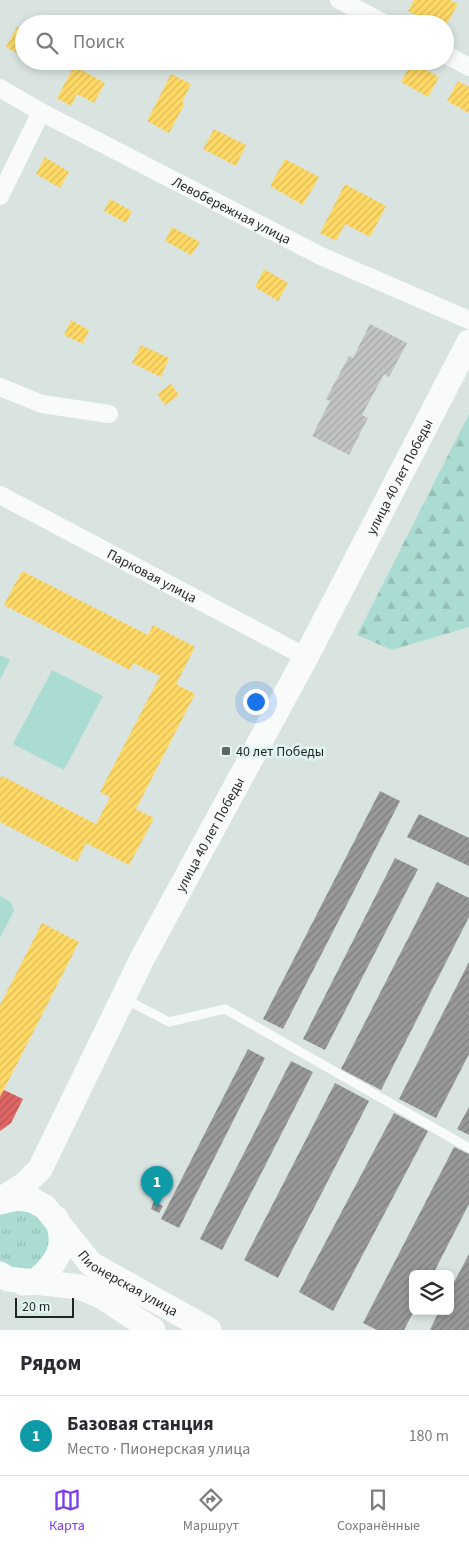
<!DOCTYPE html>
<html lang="ru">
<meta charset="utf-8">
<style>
:root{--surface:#fff;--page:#f7f7f7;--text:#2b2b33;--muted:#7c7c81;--line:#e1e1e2;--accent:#7c3aed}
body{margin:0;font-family:"Source Sans 3",sans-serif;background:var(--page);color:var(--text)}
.controls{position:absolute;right:15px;bottom:15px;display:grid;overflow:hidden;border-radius:8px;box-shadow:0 2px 8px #0003}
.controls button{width:45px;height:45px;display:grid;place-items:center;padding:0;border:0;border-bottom:1px solid var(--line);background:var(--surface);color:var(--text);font:25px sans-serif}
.scale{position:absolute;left:15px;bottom:12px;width:59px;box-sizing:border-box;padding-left:5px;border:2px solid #1f2625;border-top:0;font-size:14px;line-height:18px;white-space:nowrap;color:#1f2625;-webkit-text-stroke:4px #e1f5f1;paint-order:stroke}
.you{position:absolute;left:255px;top:701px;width:18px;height:18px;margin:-12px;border:4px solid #fff;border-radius:50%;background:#1a73e8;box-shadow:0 0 0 8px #1a73e833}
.badge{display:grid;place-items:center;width:32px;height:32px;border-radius:50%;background:var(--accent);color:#fff;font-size:16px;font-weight:700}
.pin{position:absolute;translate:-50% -41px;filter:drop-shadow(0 1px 2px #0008)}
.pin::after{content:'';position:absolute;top:26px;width:18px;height:15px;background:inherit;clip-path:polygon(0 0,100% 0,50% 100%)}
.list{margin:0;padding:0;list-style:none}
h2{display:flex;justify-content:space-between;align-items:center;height:65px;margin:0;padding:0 20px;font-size:21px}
h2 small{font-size:16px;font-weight:400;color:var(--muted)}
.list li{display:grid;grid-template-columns:32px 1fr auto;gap:15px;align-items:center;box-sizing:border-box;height:80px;padding:0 20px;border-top:1px solid var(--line)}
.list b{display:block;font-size:19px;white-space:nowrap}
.list p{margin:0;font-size:16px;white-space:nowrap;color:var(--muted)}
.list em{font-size:16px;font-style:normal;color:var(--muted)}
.icon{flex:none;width:28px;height:28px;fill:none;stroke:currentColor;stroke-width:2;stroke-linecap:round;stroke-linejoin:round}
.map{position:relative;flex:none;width:469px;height:1330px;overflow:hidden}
.search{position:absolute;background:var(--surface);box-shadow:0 2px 8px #0003;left:15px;right:15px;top:15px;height:55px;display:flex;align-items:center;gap:12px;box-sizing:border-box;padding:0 18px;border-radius:28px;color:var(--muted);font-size:19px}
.sheet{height:145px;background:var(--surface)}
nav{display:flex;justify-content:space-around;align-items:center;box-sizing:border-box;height:70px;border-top:1px solid var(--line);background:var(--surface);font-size:14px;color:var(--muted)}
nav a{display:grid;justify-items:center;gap:2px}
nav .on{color:var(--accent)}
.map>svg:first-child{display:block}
</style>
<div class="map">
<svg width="469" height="1330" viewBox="0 0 469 1330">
<defs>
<pattern id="grass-tufts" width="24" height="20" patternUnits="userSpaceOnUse" patternTransform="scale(1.25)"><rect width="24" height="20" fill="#abdcd3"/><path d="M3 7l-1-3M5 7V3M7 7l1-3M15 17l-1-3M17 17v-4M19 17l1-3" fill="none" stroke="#93bdb5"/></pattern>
<pattern id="forest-firs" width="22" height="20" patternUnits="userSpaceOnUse" patternTransform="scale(1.25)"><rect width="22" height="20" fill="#abdcd3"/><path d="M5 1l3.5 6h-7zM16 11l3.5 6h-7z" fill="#93bdb5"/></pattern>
<pattern id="homes-hatch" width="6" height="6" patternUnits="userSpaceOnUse" patternTransform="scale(1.25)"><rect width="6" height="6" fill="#ffd966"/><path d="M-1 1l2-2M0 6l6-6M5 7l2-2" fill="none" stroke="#daba58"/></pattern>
<pattern id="shops-hatch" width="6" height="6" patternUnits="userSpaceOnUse" patternTransform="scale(1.25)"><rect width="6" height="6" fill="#e06666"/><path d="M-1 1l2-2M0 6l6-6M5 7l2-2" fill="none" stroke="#b55454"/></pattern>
<pattern id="industry-hatch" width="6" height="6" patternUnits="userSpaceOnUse" patternTransform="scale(1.25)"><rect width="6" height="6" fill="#999"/><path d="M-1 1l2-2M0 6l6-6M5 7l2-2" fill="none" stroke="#7c7d7d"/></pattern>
<pattern id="building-hatch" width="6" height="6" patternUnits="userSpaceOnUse" patternTransform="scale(1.25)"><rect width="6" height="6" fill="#c2c4c4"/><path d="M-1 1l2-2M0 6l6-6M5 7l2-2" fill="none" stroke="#a6a8a8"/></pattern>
</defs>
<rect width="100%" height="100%" fill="#d9e4e1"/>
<path fill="url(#grass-tufts)" d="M16 1208 36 1212 49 1228 51 1248 30 1272 0 1268V1214Z"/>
<path fill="url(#forest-firs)" d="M469 414V627L392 650 357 635Z"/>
<g fill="#abdcd3">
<path d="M0 655 10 660 0 680Z"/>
<path d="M52 670 103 696 64 770 13 744Z"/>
<path d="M0 896 11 902 14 911 0 938Z"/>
</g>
<g fill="url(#homes-hatch)">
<path d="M414 0H450L458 4 445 27V24H433L408 11Z"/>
<path d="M17 27 24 31V57L6 47Z"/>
<path d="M32 61H44L41 66Z"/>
<path d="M359 61H376L372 68Z"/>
<path d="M412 62 439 77 428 97 401 82Z"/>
<path d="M74 66 105 83 94 103 77 94 71 106 57 98Z"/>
<path d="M171 74 191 84 182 102 185 103 169 133 147 121Z"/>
<path d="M458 81 469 87V113L447 101Z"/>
<path d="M214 129 246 145 236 166 203 149Z"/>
<path d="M45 157 69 172 60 188 36 174Z"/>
<path d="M285 159 319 177 303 205 270 186Z"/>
<path d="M345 184 386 206 370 237 345 224 336 241 320 233Z"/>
<path d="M110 199 132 211 126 223 104 211Z"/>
<path d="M172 227 200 242 191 255 165 241Z"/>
<path d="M264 269 288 283 278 301 255 287Z"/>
<path d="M71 320 89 330 83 344 64 335Z"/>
<path d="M141 345 169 358 161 377 132 363Z"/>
<path d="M171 384 179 395 165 405 157 394Z"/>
<path d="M22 571 148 635 153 625 195 647 176 684 195 694 136 809 154 818 129 865 86 843 77 862 0 822V779L2 776 96 824 110 797 100 792 160 676 133 663 130 670 4 605Z"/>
<path d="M42 923 79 942 0 1097V1005Z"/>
</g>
<path fill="url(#shops-hatch)" d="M4 1090 23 1099 11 1123 0 1131V1097Z"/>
<g fill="url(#industry-hatch)">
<path d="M380 791 400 801 283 1029 263 1019Z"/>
<path d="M419 814 469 838V866L407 837Z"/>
<path d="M395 858 418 869 325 1050 303 1039Z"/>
<path d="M437 882 469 898V917L381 1090 341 1069Z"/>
<path d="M469 962V1054L436 1118 399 1099Z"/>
<path d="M248 1049 265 1058 179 1228 161 1219Z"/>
<path d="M291 1061 313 1072 222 1250 200 1239Z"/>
<path d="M335 1083 369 1101 278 1278 244 1260Z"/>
<path d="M469 1107V1135L457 1129Z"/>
<path d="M394 1113 428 1131 333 1311 299 1292Z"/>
<path d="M454 1147 469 1154V1204L433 1274H413L414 1311 404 1330H377L363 1323Z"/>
<path d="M154 1201 163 1206 159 1213 151 1209Z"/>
<path d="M469 1254V1330H430L439 1311H450V1290Z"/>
</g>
<path fill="url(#building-hatch)" d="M370 324 407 343 389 377 384 374 362 415 368 418 349 455 312 436 330 401 326 399 349 356 353 358Z"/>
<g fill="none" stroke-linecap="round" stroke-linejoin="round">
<path stroke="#f9fbfa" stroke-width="9" d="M123 998 169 1022 225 1009 469 1148"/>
<g stroke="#f9fbfa" stroke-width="18">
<path d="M339 0 386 24"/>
<path d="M445 54 469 67"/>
<path id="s1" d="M0 88 41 112 321 256 469 320"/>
<path d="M0 196 41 112"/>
<path d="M0 387 42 404 109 414"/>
<path id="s2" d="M0 495 306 657"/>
</g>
<g stroke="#f9fbfa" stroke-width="25">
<path id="s3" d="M0 1200 25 1184 40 1169 142 959 306 657 469 342"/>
<path id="s4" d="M0 1202 17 1198 32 1200 45 1207 91 1264 209 1330"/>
<path d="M0 1274 8 1279 79 1287 101 1296 153 1330"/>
<path d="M23 1283C27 1283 31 1283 35 1281 47 1273 61 1257 61 1242 62 1234 59 1225 56 1218"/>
</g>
</g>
<rect fill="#606867" stroke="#e1f5f1" stroke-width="2" x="221" y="746" width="10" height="10" rx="2.5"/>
<g text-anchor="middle" stroke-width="5" stroke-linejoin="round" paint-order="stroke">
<g font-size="14" fill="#1f2625" stroke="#e1f5f1">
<text dy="5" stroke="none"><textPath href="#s1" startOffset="262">Левобережная улица</textPath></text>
<text dy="5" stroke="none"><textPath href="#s3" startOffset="831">улица 40 лет Победы</textPath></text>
<text dy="5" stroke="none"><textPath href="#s2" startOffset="172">Парковая улица</textPath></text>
<text dy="5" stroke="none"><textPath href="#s3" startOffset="426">улица 40 лет Победы</textPath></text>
<text dy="5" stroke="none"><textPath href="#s4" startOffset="162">Пионерская улица</textPath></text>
</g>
<g font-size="14" fill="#1f2625" stroke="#e1f5f1" text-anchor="start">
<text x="236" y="756">40 лет Победы</text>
</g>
</g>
</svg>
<div class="controls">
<button><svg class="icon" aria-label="layers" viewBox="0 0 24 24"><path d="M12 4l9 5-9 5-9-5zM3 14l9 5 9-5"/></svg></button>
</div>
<div class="scale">20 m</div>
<div class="you"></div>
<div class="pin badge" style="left:157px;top:1207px;background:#0f9aa8">1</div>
<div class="search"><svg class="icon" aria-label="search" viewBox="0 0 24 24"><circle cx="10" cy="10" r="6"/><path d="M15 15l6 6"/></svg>Поиск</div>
</div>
<section class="sheet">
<h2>Рядом<small></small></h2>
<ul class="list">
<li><span class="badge" style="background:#0f9aa8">1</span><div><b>Базовая станция</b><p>Место · Пионерская улица</p></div><em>180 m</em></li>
</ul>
</section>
<nav>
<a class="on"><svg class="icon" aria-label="map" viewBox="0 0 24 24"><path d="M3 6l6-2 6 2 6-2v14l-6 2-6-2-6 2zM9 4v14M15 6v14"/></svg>Карта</a>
<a><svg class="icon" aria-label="directions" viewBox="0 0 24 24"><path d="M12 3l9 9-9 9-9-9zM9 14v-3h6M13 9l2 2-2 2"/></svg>Маршрут</a>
<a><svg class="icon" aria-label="saved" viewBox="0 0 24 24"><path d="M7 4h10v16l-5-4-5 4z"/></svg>Сохранённые</a>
</nav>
